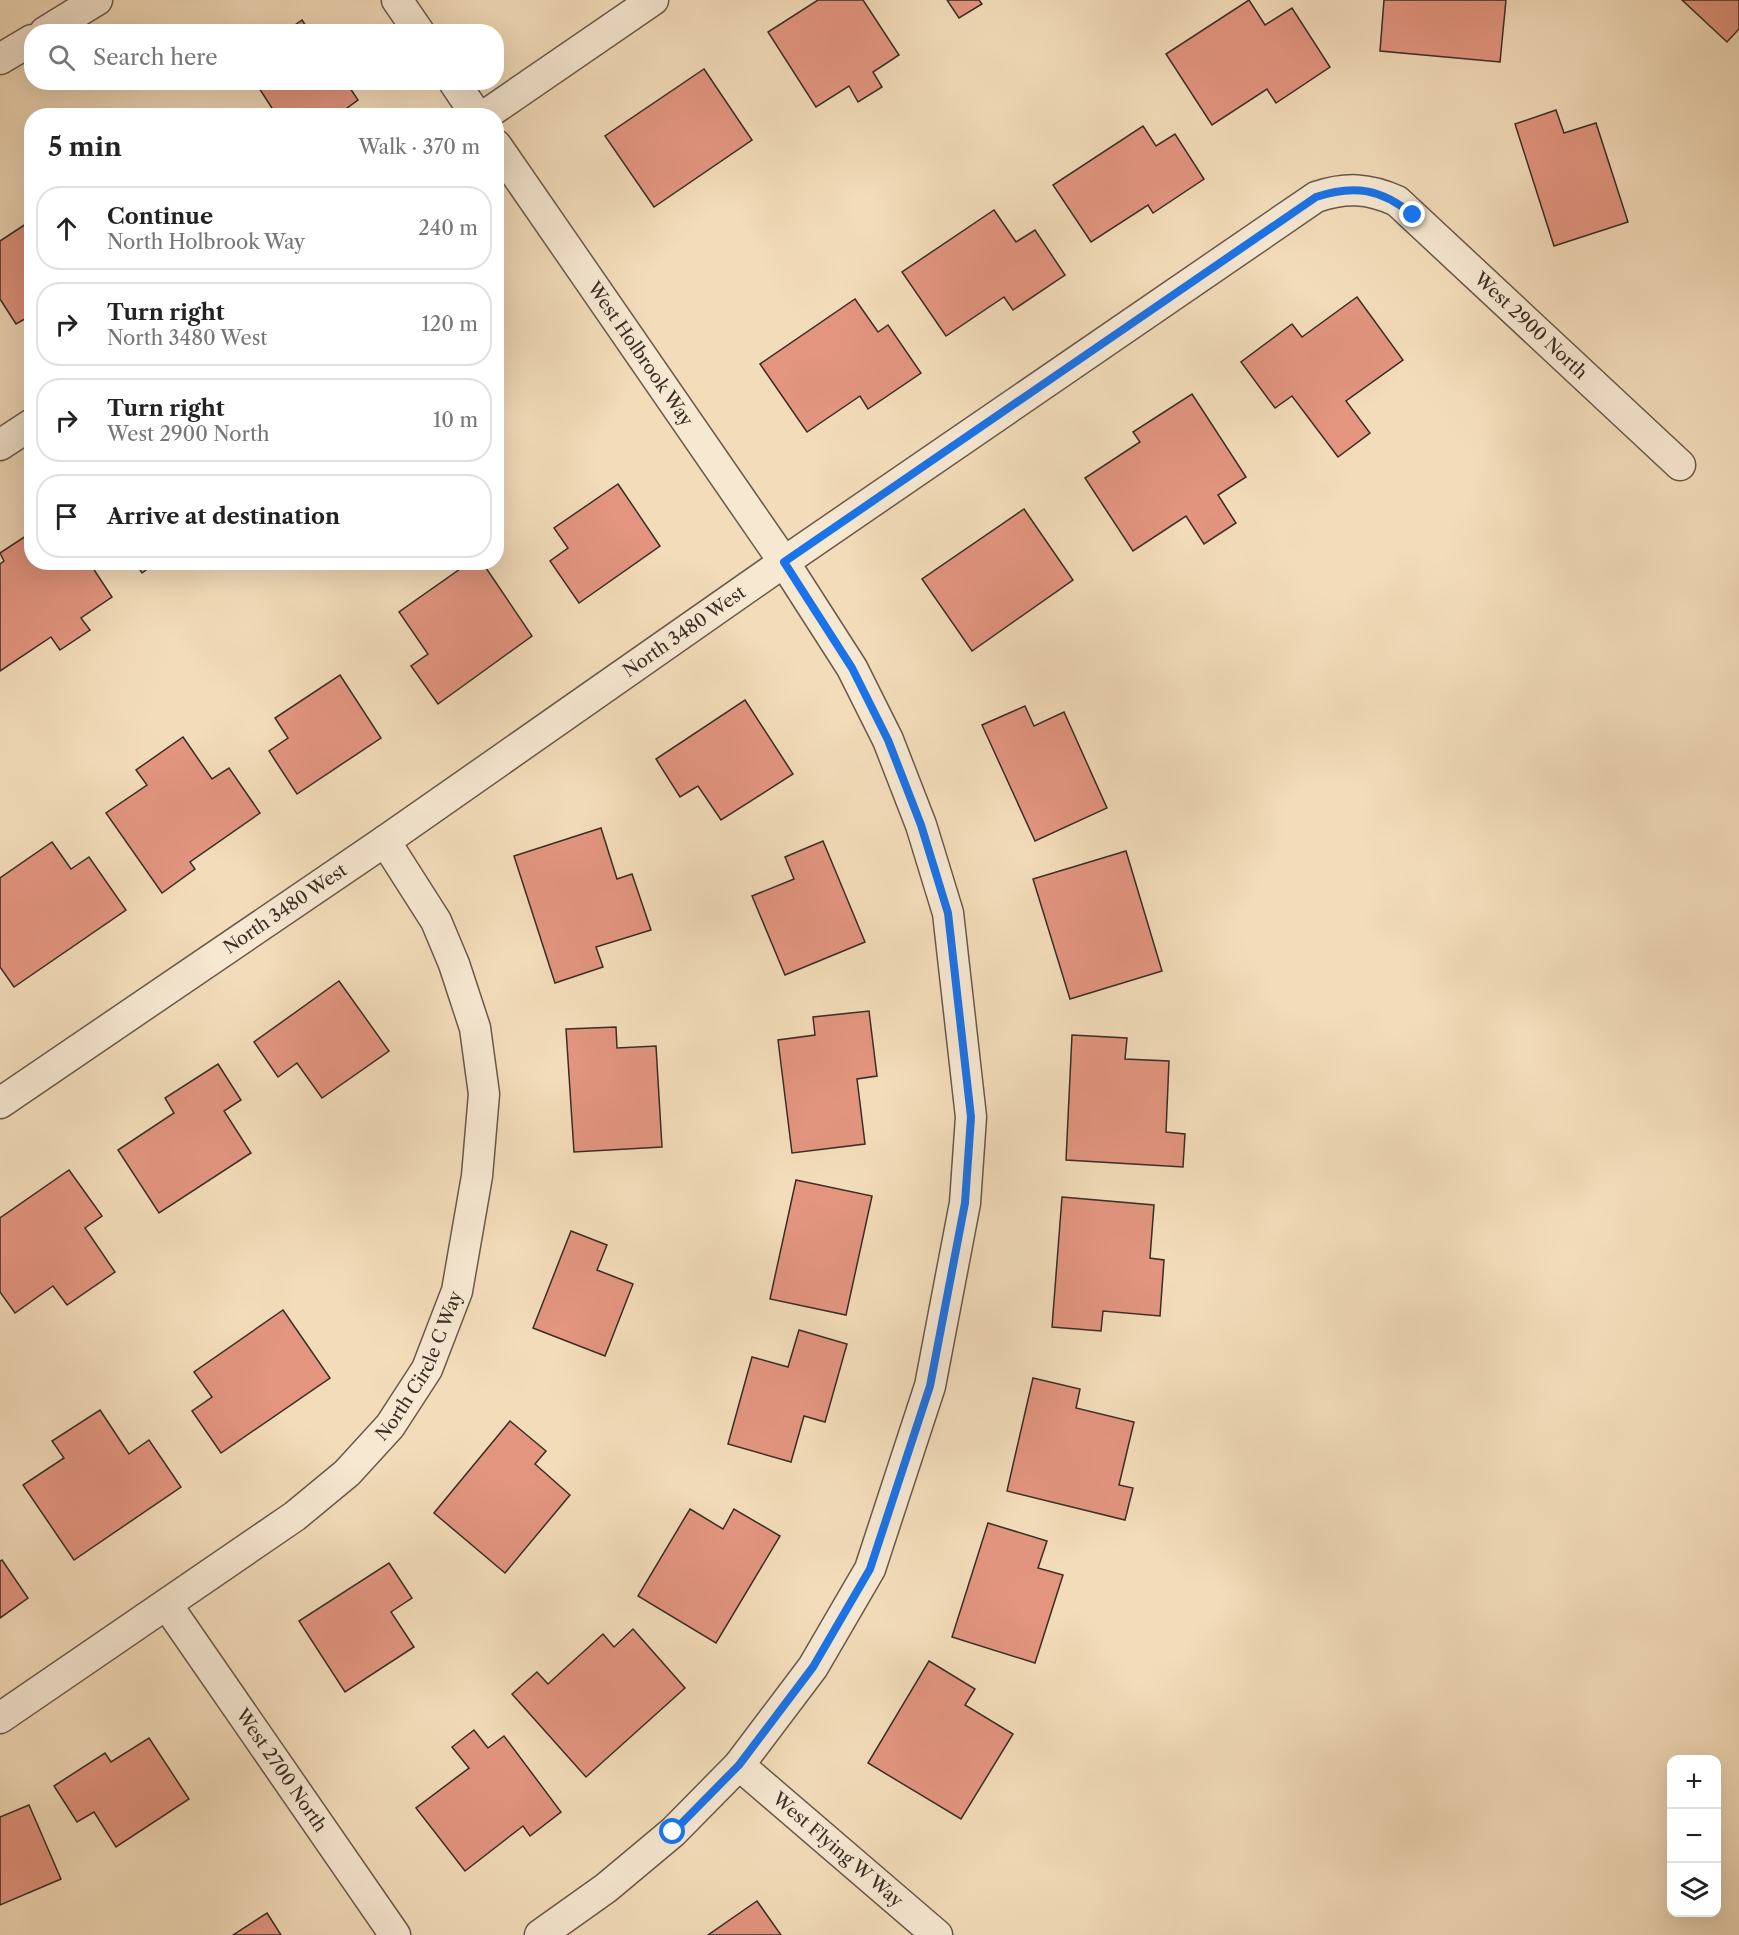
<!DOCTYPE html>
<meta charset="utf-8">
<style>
:root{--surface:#fff;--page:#f2f2f2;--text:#222;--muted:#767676;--line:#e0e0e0}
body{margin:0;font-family:"Libre Caslon Text",serif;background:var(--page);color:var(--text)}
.controls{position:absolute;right:18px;bottom:18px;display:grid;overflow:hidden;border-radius:12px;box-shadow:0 6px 24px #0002}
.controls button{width:54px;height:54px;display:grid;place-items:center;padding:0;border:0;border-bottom:2px solid var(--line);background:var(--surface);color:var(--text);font:30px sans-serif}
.stop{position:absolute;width:18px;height:18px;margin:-14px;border:4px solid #1a73e8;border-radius:50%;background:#fff}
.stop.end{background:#1a73e8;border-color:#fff;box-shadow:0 2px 6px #0008}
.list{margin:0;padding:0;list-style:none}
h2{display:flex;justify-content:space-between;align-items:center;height:78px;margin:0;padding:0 24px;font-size:26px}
h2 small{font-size:20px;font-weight:400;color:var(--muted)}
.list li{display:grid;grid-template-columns:39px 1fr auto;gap:18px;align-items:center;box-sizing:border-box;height:84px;margin:0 12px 12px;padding:0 12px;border:2px solid var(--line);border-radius:24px}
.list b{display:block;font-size:22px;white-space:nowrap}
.list p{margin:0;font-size:20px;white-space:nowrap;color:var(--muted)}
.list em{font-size:20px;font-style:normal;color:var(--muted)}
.icon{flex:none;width:33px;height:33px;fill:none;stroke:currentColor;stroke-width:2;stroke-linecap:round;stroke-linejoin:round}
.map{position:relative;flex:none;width:1739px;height:1935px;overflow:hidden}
.search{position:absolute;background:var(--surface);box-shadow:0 6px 24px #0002;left:24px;top:24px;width:480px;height:66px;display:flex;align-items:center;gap:15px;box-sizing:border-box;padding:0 21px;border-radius:24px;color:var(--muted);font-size:22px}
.panel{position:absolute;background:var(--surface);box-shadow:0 6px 24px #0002;left:24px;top:108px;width:480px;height:462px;border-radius:24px}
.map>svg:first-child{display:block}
</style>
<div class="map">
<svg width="1739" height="1935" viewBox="0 0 1739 1935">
<rect width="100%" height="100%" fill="#f3dcba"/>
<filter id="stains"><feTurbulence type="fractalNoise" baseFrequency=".00333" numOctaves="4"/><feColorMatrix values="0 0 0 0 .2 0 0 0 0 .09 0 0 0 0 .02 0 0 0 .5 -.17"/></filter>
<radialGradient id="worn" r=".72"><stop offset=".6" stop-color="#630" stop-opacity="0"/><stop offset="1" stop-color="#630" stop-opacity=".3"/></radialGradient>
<g fill="#e39580" stroke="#392d24" stroke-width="1.5">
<path d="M818 0H863L899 55 873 72 882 87 858 102 849 86 816 107 768 32Z"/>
<path d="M947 0H979L982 4 959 18Z"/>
<path d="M1249 0 1265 25 1292 8 1330 67 1276 103 1267 89 1212 125 1166 54Z"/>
<path d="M1384 0H1506L1500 62 1380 51Z"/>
<path d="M1682 0H1739V29L1727 42Z"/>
<path d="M302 20 310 32H285Z"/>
<path d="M704 69 752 140 654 207 605 136Z"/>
<path d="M255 82H346L358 100 336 116H260L272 108Z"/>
<path d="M1556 110 1564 133 1596 123 1628 222 1554 246 1515 124Z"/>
<path d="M1143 126 1156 146 1175 134 1204 179 1153 213 1148 205 1091 242 1053 185Z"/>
<path d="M994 210 1016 242 1035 230 1065 275 1013 310 1004 297 946 336 902 272Z"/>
<path d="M32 220V315L16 324 0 299V241Z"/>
<path d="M1357 297 1403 360 1346 401 1370 433 1338 457 1292 396 1275 408 1241 362 1292 324 1302 337Z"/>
<path d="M855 299 878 332 888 325 921 373 868 409 860 396 807 432 760 364Z"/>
<path d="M1192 394 1246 477 1218 495 1236 523 1204 544 1186 516 1133 551 1085 478 1140 442 1133 432Z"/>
<path d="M618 484 660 546 579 603 550 561 568 548 554 528Z"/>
<path d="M1024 509 1073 580 972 651 922 579Z"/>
<path d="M32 532V562H89L112 597 81 618 90 630 60 650 51 637 0 671V564L4 561 0 553Z"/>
<path d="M135 562H157L142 573Z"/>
<path d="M470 562H482L532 636 438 704 411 666 428 654 399 612Z"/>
<path d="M340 675 381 738 297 794 269 751 288 738 275 718Z"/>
<path d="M745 700 793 774 721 820 698 786 680 797 656 759Z"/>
<path d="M1025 706 1034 726 1064 712 1107 808 1035 841 982 725Z"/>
<path d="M183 737 212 779 229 768 260 813 190 862 195 869 162 893 106 813 147 785 136 770Z"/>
<path d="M601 828 617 879 632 874 651 930 596 947 603 967 555 983 514 856Z"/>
<path d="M823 841 865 942 785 975 752 896 794 879 785 857Z"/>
<path d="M52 842 71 869 89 857 126 910 14 987 0 967V878Z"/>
<path d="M1126 851 1162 971 1070 999 1033 879Z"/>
<path d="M339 981 389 1051 322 1098 297 1063 278 1077 254 1042Z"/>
<path d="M869 1011 877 1076 857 1079 865 1144 792 1153 778 1040 815 1035 813 1017Z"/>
<path d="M616 1027 617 1048 656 1046 662 1147 574 1152 566 1029Z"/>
<path d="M1072 1035 1127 1038 1125 1059 1169 1061 1166 1132 1185 1134 1183 1167 1066 1160Z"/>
<path d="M218 1064 241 1100 224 1111 251 1153 159 1213 118 1150 174 1113 165 1098Z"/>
<path d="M69 1170 102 1216 85 1228 115 1272 67 1305 53 1286 15 1313 0 1292V1218Z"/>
<path d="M796 1180 872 1196 846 1315 770 1299Z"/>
<path d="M1062 1197 1154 1205 1150 1258 1164 1260 1160 1316 1103 1311 1101 1331 1052 1327Z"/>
<path d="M571 1231 607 1245 597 1270 633 1284 605 1356 533 1328Z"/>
<path d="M283 1310 330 1378 221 1453 192 1411 212 1397 194 1372Z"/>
<path d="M799 1330 847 1344 825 1422 804 1416 791 1462 728 1444 752 1357 788 1367Z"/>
<path d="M1033 1378 1080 1389 1076 1408 1134 1422 1119 1485 1133 1488 1125 1520 1007 1491Z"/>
<path d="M100 1410 129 1454 149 1440 181 1487 74 1560 23 1485 64 1458 52 1441Z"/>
<path d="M510 1421 546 1451 535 1464 570 1495 505 1573 434 1513Z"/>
<path d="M690 1509 723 1529 734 1509 780 1536 716 1643 638 1596Z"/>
<path d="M988 1523 1047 1541 1038 1568 1063 1575 1035 1663 952 1637Z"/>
<path d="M2 1560 28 1598 0 1618V1561Z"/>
<path d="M389 1563 412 1598 391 1612 414 1647 345 1692 299 1621Z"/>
<path d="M633 1629 685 1688 586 1777 512 1694 537 1672 548 1684 603 1634 614 1647Z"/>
<path d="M929 1661 975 1689 965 1705 1013 1734 961 1819 868 1763Z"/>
<path d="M474 1730 488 1748 504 1736 561 1812 530 1836 523 1826 465 1871 416 1808 469 1768 452 1747Z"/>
<path d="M149 1738 189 1799 116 1847 94 1812 77 1822 54 1786 105 1753 111 1762Z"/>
<path d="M29 1805 61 1879 0 1905V1817Z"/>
<path d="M757 1901 781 1935H708Z"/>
<path d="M267 1913 281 1935H233Z"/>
</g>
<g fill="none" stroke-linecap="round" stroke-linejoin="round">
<g stroke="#68594a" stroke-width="33">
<g id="minor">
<path d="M397 0 419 32"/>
<path d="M45 32 97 0"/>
<path d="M0 59 32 40"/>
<path d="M454 82 477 116"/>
<path d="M484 116 653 0"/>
<path id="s1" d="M496 145 784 562 852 668 888 740 921 825 948 913 971 1117 965 1203 930 1386 870 1569 813 1667 739 1765 673 1832 606 1888 540 1935"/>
<path d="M0 445 32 424"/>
<path id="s2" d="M0 1103 385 841 784 562 1316 197C1346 187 1368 188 1397 201L1680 465"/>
<path id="s3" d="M167 1605 395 1935"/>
<path id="s4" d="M0 1718 295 1516 347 1473 390 1426 427 1369 457 1291 477 1176 484 1094 475 1028 454 964 436 921 385 841"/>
<path id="s5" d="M739 1765 937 1935"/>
</g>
</g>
<use href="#minor" stroke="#f7e8d2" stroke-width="30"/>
</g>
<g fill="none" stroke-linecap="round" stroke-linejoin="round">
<path stroke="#1a73e8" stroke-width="8" d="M673 1832 739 1765 813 1667 870 1569 930 1386 965 1203 971 1117 948 913 921 825 888 740 852 668 784 562 1316 197C1354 184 1382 189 1413 215"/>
</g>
<g text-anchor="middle" stroke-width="6" stroke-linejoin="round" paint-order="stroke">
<g font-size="18" fill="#392d24" stroke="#f7e8d2">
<text dy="6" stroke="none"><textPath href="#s2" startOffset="1864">West 2900 North</textPath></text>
<text dy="6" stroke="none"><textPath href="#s1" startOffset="254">West Holbrook Way</textPath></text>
<text dy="6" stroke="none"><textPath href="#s2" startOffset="831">North 3480 West</textPath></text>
<text dy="6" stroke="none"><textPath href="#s2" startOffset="345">North 3480 West</textPath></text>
<text dy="6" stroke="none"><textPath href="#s4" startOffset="556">North Circle C Way</textPath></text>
<text dy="6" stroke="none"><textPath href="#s3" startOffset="201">West 2700 North</textPath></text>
<text dy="6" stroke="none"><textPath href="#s5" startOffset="130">West Flying W Way</textPath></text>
</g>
</g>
<rect width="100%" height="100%" filter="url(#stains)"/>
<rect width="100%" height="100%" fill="url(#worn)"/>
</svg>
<div class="controls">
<button>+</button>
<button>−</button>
<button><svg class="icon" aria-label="layers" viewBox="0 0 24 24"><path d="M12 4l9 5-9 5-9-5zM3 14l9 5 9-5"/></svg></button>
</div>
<div class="stop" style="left:673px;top:1832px"></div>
<div class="stop end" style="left:1413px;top:215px"></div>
<div class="search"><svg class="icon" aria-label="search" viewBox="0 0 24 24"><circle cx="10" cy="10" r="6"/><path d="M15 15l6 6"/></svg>Search here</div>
<section class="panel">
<h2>5 min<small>Walk · 370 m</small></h2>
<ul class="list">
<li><svg class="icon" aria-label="ahead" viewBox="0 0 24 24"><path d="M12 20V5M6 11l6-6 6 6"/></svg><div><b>Continue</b><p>North Holbrook Way</p></div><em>240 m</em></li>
<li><svg class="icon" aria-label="right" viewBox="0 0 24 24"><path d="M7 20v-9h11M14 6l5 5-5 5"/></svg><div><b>Turn right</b><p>North 3480 West</p></div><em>120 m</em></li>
<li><svg class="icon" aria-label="right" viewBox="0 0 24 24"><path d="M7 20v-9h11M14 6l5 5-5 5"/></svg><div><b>Turn right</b><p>West 2900 North</p></div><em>10 m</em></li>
<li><svg class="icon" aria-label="arrive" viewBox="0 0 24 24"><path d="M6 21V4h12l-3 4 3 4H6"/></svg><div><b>Arrive at destination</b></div></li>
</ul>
</section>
</div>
